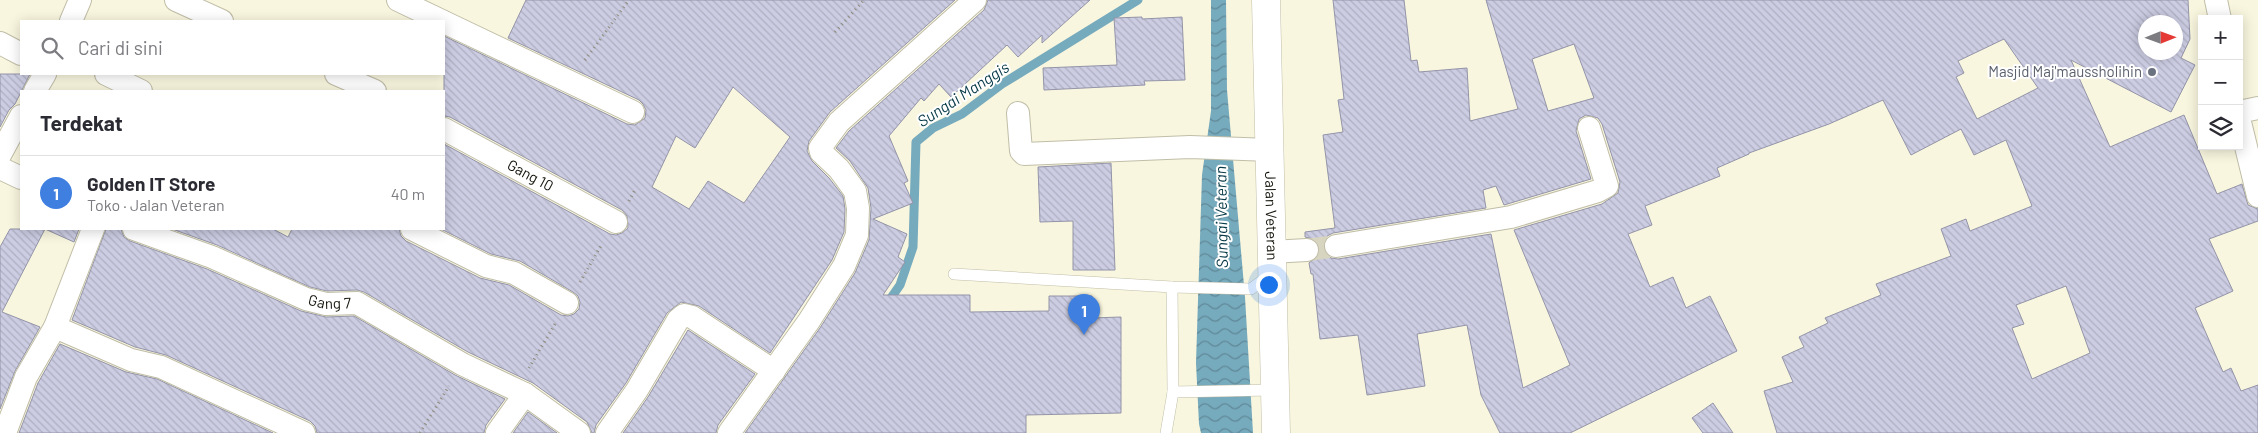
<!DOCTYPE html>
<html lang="id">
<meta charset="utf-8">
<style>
:root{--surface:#fff;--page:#f7f7f7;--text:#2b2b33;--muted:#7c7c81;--line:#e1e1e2;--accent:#1a73e8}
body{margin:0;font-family:Barlow,sans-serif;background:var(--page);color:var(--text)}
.controls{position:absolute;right:15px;top:15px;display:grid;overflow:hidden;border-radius:0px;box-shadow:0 2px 12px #0003}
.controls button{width:45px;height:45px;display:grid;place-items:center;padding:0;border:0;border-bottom:1px solid var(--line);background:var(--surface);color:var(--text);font:25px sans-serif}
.compass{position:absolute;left:2138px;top:15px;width:45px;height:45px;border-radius:50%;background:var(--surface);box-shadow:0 2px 12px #0003;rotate:89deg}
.you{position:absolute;left:1268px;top:284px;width:18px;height:18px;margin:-12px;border:4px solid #fff;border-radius:50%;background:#1a73e8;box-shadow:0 0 0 8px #1a73e833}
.badge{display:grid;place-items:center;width:32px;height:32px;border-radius:50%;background:var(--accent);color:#fff;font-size:16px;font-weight:700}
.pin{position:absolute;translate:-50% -41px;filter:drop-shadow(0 1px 2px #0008)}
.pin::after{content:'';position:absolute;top:26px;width:18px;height:15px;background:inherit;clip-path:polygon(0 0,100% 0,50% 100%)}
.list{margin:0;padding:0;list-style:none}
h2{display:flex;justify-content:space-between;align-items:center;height:65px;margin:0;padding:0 20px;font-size:21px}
h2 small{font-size:16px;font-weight:400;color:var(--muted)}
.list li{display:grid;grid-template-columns:32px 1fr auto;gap:15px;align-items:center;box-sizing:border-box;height:75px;padding:0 20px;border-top:1px solid var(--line)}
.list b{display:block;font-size:19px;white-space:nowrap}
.list p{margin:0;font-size:16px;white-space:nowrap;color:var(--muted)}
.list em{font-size:16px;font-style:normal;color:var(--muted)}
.icon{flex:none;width:28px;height:28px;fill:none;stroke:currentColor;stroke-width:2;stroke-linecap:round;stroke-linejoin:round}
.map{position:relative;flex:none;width:2258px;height:433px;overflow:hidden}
.search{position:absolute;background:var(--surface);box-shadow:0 2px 12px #0003;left:20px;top:20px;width:425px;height:55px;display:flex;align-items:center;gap:12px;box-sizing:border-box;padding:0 18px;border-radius:0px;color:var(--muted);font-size:19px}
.panel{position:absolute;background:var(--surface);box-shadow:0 2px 12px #0003;left:20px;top:90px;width:425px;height:140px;border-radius:0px}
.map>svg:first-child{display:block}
</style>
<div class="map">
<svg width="2258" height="433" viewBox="0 0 2258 433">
<defs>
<pattern id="water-waves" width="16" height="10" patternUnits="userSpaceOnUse" patternTransform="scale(1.25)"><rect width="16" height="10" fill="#76aabd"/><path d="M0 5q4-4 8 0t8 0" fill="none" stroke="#608998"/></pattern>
<pattern id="building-back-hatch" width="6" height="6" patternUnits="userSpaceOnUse" patternTransform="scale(1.25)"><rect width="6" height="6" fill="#cccde3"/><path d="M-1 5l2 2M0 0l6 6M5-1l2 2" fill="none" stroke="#aeafc1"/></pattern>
</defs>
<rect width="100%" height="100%" fill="#f9f6df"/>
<path fill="url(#water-waves)" d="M1211 0H1226L1227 90 1245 297 1253 433H1201L1199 424 1196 363 1202 175 1211 111Z"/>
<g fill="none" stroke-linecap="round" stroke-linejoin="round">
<path stroke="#76aabd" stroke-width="9" d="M886 305 900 285 913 247 916 142 933 128 962 114 1002 84 1138 0"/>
</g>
<g fill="url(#building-back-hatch)" stroke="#9394a8" fill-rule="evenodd">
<path d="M526 0H955L830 112 809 141 807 151 812 161 829 178 843 196 845 209 844 232 832 260 770 353 699 306 681 302 667 313 626 383 596 425 594 433H592L587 422 533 383 468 352 364 292 357 290 327 291 310 287 217 245 172 229H273L288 237 292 229H399L401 236 406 241 480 278 509 285 561 315 568 316 574 314 579 309 580 302 578 296 573 292 520 261 491 254 441 229H444V144L610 234 616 235 622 233 628 228 627 216 622 210 450 117 444 116V36L627 124 635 125 645 118 646 110 643 104 639 100 508 38ZM733 87 790 137 744 203 708 181 689 209 652 187 676 136 695 148Z"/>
<path d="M988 0H1090L1042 43V35L1018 57 1007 45 951 97 939 84 924 101 921 98 889 136 908 181 904 183 913 203 873 219 907 234 898 257 905 262 883 295H970V312L1049 311V296H1092V318L1121 317V413L1026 415V433H745L820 328 855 273 869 240 871 208 868 188 850 161 836 148 849 131 984 10Z"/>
<path d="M1333 0H1404L1411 61 1417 60 1419 72 1467 68 1470 121 1518 109 1486 0H2188L2190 39 2181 58 2195 65 2171 112 2071 60 2110 147 2184 115 2217 194 2242 184 2248 205 2258 209V221L2209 239 2233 291 2195 308 2223 372 2231 368 2241 391 2258 385V433H1777L1764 391 1793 382 1782 357 1804 347 1799 337 1828 323 1825 318 1881 295 1876 284 1951 256 1941 229 1966 219 1970 231 2032 206 2006 140 1974 155 1961 129 1911 155 1883 100 1829 124 1749 153V154L1717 168 1720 176 1645 206 1652 225 1628 234 1650 287 1673 277 1686 308 1710 296 1737 351 1570 433H1500L1481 395 1467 325 1417 334 1425 386 1367 395 1358 335 1320 339 1313 274H1311L1309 263 1318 256 1320 249 1313 239 1305 237V232L1335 228 1323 135 1343 132 1338 100 1344 99ZM2146 22H2176V52H2146ZM2004 39 2038 88 1977 119 1956 77 1964 73 1958 61ZM1574 44 1594 98 1548 111 1532 59ZM1586 115 1598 118 1602 124 1620 182 1618 193 1602 204 1514 230 1570 365 1523 388 1491 234 1338 259 1331 258 1326 254 1324 242 1327 236 1333 233 1486 208 1483 190 1496 186 1504 205 1591 179 1576 131 1579 119ZM2066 286 2090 353 2032 379 2012 328 2024 324 2016 305Z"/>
<path d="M1142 17V19L1182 17 1185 80 1144 81 1145 85 1044 90 1043 68 1117 65 1114 18Z"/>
<path d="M0 74H30L15 104 9 110 0 127Z"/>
<path d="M1111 163 1115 270H1073V221L1040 222 1038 167Z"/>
<path d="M10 229H79L74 242 45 229 2 312 40 327 15 371 0 409V247Z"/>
<path d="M106 229H121L124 237 130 241 207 269 301 311 326 317 354 316 455 375 505 399 486 425 484 433H317L315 426 310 421 166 355 135 347 72 320Z"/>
<path d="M688 330 755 374 718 425 716 433H623L648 397Z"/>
<path d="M60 344 126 372 157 379 273 433H19L38 383Z"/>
<path d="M1713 403 1733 433H1703L1692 418Z"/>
<path d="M528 412 557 433H513Z"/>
</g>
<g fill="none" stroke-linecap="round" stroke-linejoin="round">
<path stroke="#d7d4bf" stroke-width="22" stroke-dasharray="22 11" stroke-linecap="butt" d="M1307 250 1336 246"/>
<g stroke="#c1bea8" stroke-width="12">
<g id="service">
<path d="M954 274 1172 287 1251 289 1270 275"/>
<path d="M1172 287 1173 392"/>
<path d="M1166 433 1173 392 1275 390"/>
</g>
</g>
<g stroke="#c1bea8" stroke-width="24">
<g id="minor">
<path d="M176 0 222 21"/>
<path d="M398 0 442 21"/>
<path d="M2216 0 2220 19"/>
<path d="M71 21 80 0"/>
<path d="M444 22 633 112"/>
<path d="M0 43 21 54"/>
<path d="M106 74 141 91"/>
<path d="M336 74 375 91"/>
<path d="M35 91 45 74"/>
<path d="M2239 112 2258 108"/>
<path d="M1018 113 1021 151 1024 154 1190 147 1270 150"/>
<path d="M2239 118 2258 196"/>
<path id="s1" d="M444 129 616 222"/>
<path d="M0 155 21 116"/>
<path d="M0 168 21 178"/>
<path id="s2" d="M134 229 212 257 306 299 326 304 357 303 462 364 525 394 579 433"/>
<path d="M412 229 486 266 514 273 567 303"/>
<path d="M1336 246 1511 217 1598 191 1607 186 1589 128"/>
<path d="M1271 252 1307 250"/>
<path d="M55 327 131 360 161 367 304 433"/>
<path d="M5 433 26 377 55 327 93 229"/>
<path d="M497 433 525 394"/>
<path d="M607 433 637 390 678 320 684 315 692 317 774 371"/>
<path d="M729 433 809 321 844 266 857 235 858 208 855 191 839 169 821 152 820 148 839 122 975 0"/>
</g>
</g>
<g stroke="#c1bea8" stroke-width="29">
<g id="primary">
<path id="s3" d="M1266 0 1276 433"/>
</g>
</g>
<g stroke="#8d8b7b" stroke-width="3" stroke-dasharray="1 4" stroke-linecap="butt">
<path d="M835 32 864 0"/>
<path d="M585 60 629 0"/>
<path d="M629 201 635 190"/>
<path d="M580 282 602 244"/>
<path d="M529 368 555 324"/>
<path d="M420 433 449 386"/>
</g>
<use href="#service" stroke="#fff" stroke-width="11"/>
<use href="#minor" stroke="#fff" stroke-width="22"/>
<use href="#primary" stroke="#fff" stroke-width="28"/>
</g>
<circle fill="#6b7280" stroke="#fff" stroke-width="2" cx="2152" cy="72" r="5"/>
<g text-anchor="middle" stroke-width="4" stroke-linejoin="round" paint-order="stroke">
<g font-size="15" fill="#5b616d" stroke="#fff" text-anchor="end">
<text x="2142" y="77">Masjid Maj'maussholihin</text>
</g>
<g font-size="15" fill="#14130b" stroke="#fff">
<text dy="5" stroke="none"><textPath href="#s1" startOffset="98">Gang 10</textPath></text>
<text dy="5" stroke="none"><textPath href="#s3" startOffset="216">Jalan Veteran</textPath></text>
<text dy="5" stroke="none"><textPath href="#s2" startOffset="210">Gang 7</textPath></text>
</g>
<g font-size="16" font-style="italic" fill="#073947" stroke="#fff">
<text transform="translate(963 94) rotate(-33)" y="6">Sungai Manggis</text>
<text transform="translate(1221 217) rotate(-91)" y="6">Sungai Veteran</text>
</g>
</g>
</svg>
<div class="controls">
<button>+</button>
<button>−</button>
<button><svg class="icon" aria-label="layers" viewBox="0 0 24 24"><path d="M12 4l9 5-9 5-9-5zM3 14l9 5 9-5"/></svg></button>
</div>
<svg class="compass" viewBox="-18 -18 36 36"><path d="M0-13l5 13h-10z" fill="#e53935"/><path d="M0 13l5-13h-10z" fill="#7c7c81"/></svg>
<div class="you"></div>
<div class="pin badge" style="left:1084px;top:335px;background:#3f7fe0">1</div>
<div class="search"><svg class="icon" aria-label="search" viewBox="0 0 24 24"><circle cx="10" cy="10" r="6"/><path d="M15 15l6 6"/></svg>Cari di sini</div>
<section class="panel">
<h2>Terdekat<small></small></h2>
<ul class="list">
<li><span class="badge" style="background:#3f7fe0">1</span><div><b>Golden IT Store</b><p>Toko · Jalan Veteran</p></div><em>40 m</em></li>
</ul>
</section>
</div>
